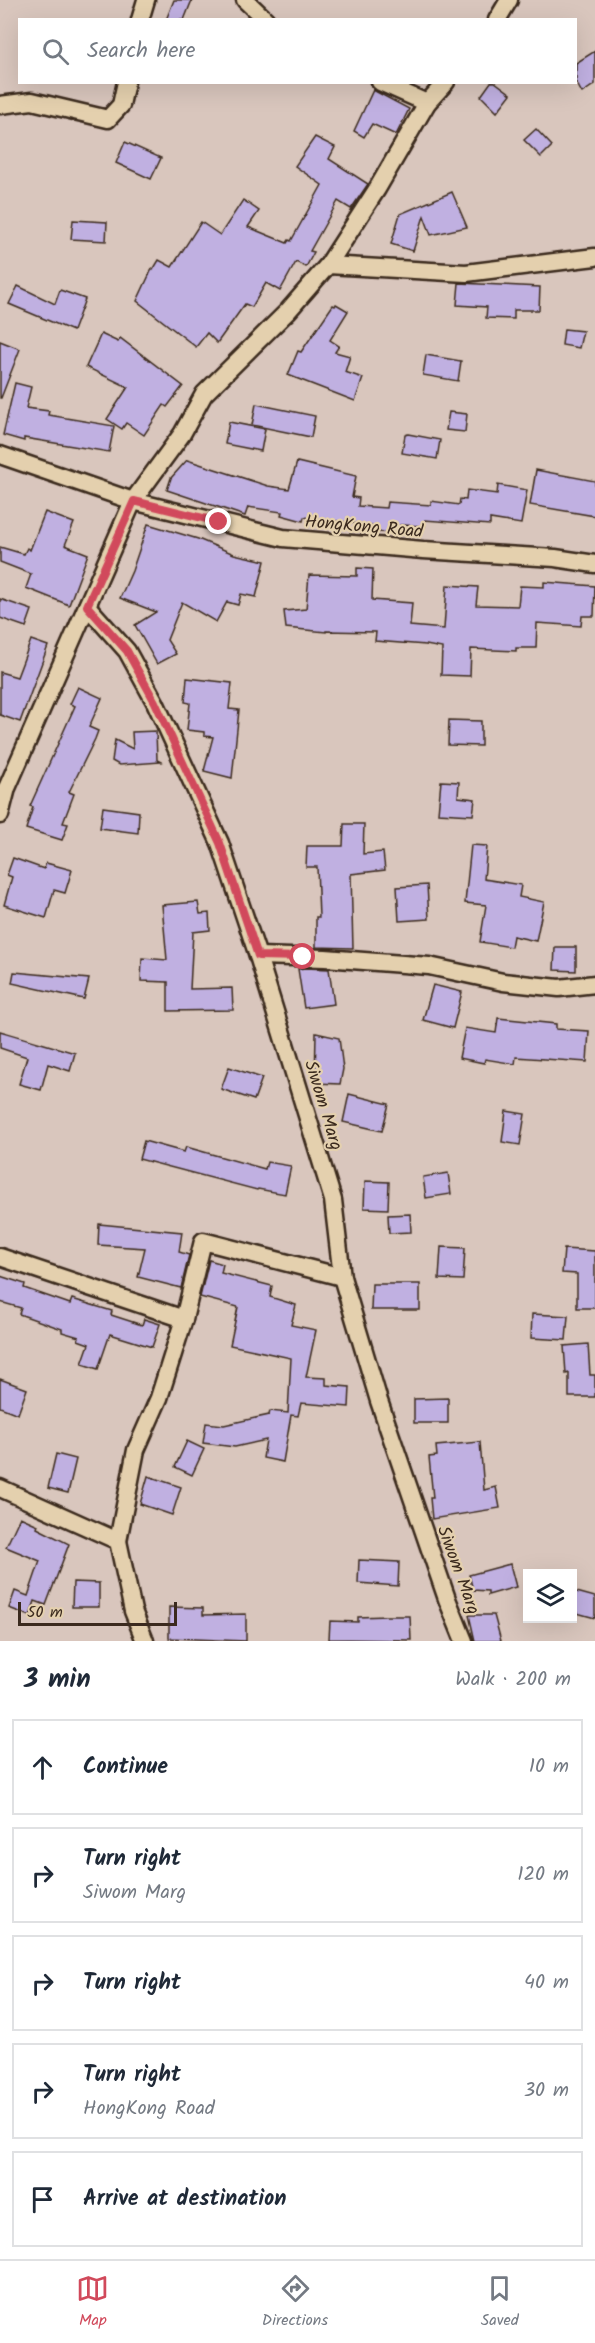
<!DOCTYPE html>
<meta charset="utf-8">
<style>
:root{--surface:#fff;--page:#f6f6f7;--text:#1f2937;--muted:#747a83;--line:#e0e1e3;--accent:#d1495b}
body{margin:0;font-family:Kalam,sans-serif;background:var(--page);color:var(--text)}
.controls{position:absolute;right:18px;bottom:18px;display:grid;overflow:hidden;border-radius:0px;box-shadow:0 6px 24px #0002}
.controls button{width:54px;height:54px;display:grid;place-items:center;padding:0;border:0;border-bottom:2px solid var(--line);background:var(--surface);color:var(--text);font:30px sans-serif}
.scale{position:absolute;left:18px;bottom:15px;width:159px;box-sizing:border-box;padding-left:6px;border:3px solid #3b2a1e;border-top:0;font-size:16px;line-height:21px;white-space:nowrap;color:#3b2a1e;-webkit-text-stroke:4px #e4d0ae;paint-order:stroke}
.stop{position:absolute;width:18px;height:18px;margin:-14px;border:4px solid #d1495b;border-radius:50%;background:#fff}
.stop.end{background:#d1495b;border-color:#fff;box-shadow:0 2px 6px #0008}
.list{margin:0;padding:0;list-style:none}
h2{display:flex;justify-content:space-between;align-items:center;height:78px;margin:0;padding:0 24px;font-size:26px}
h2 small{font-size:20px;font-weight:400;color:var(--muted)}
.list li{display:grid;grid-template-columns:39px 1fr auto;gap:18px;align-items:center;box-sizing:border-box;height:96px;margin:0 12px 12px;padding:0 12px;border:2px solid var(--line);border-radius:0px}
.list b{display:block;font-size:22px;white-space:nowrap}
.list p{margin:0;font-size:20px;white-space:nowrap;color:var(--muted)}
.list em{font-size:20px;font-style:normal;color:var(--muted)}
.icon{flex:none;width:33px;height:33px;fill:none;stroke:currentColor;stroke-width:2;stroke-linecap:round;stroke-linejoin:round}
.map{position:relative;flex:none;width:595px;height:1641px;overflow:hidden}
.search{position:absolute;background:var(--surface);box-shadow:0 6px 24px #0002;left:18px;right:18px;top:18px;height:66px;display:flex;align-items:center;gap:15px;box-sizing:border-box;padding:0 21px;border-radius:0px;color:var(--muted);font-size:22px}
.sheet{height:618px;background:var(--surface)}
nav{display:flex;justify-content:space-around;align-items:center;box-sizing:border-box;height:84px;border-top:2px solid var(--line);background:var(--surface);font-size:16px;color:var(--muted)}
nav a{display:grid;justify-items:center;gap:3px}
nav .on{color:var(--accent)}
.map>svg:first-child{display:block}
</style>
<div class="map">
<svg width="595" height="1641" viewBox="0 0 595 1641">
<rect width="100%" height="100%" fill="#d9c6bd"/>
<filter id="ink" filterUnits="userSpaceOnUse"><feTurbulence type="fractalNoise" baseFrequency=".0167" numOctaves="2"/><feDisplacementMap in="SourceGraphic" scale="12" xChannelSelector="R" yChannelSelector="G"/><feConvolveMatrix kernelMatrix="1 2 1 2 8 2 1 2 1" color-interpolation-filters="sRGB"/></filter>
<g filter="url(#ink)">
<g fill="#c0b0e1" stroke="#3b2a1e" stroke-width="1.5">
<path d="M174 0H192L184 20H166Z"/>
<path d="M595 51V84L582 93 576 82V63Z"/>
<path d="M491 82H495L511 94 497 112 481 96Z"/>
<path d="M373 90 409 109 396 135 372 124 364 137 354 131Z"/>
<path d="M536 129 552 146 541 157 524 140Z"/>
<path d="M315 137 335 147 329 159 368 184 351 209 338 201 310 251 314 252 306 267 296 262 280 291 266 283 252 307 245 304 217 343 207 333 196 347 137 301 152 269 153 270 159 260 172 267 201 222 220 235 243 200 259 211 248 227 287 243 289 240 291 241 322 185 295 166Z"/>
<path d="M125 142 161 158 151 179 116 163Z"/>
<path d="M452 192 467 227 431 235 424 216 413 251 391 244 400 214Z"/>
<path d="M73 220 107 222 106 241 71 239Z"/>
<path d="M459 283 540 287 539 310H514V319L486 318 487 307 457 305Z"/>
<path d="M18 286 55 304 60 290 85 299 73 331 9 304Z"/>
<path d="M336 304 348 311 330 340 339 346 335 352 350 356 345 372 363 378 355 401 288 375 298 351 301 352 333 305 335 306Z"/>
<path d="M564 329 583 331 579 348 562 345Z"/>
<path d="M101 334 118 342 120 338 183 386 167 407 164 405 144 435 126 423 122 429 107 419 128 387 86 367Z"/>
<path d="M0 341 20 349 1 398H0Z"/>
<path d="M426 355 461 361 458 381 423 375Z"/>
<path d="M15 383 31 387 26 408 49 411 48 415 114 426 109 452 24 438V441L3 435Z"/>
<path d="M256 404 315 416 311 437 252 425Z"/>
<path d="M449 412 467 414 465 432 446 430Z"/>
<path d="M229 422 265 429 261 451 225 444Z"/>
<path d="M408 434 440 440 437 459 402 453 405 435Z"/>
<path d="M187 460 268 486 289 489 297 462 356 476 352 497 359 498 358 506 386 508 387 502 431 505V501L459 505 460 499 466 500 467 490 497 494 498 485 527 490 521 524 490 519V525L425 520V526L400 525 399 533 375 532 376 526 304 517 303 521 281 515 282 512 248 507 245 516 167 490 171 478Z"/>
<path d="M536 470 595 481V516L530 505Z"/>
<path d="M45 512 74 523 65 545 88 554 69 605 26 588 31 574 0 562V547L24 554 27 548 30 550Z"/>
<path d="M148 524 198 539 234 554 265 561 256 597 241 594 238 605 227 602 216 622 182 602 167 640 176 654 157 664 135 625 156 612 120 598 132 571Z"/>
<path d="M357 568 373 569 372 600 412 603 410 626 444 629 447 585 478 587 476 605 518 606 520 586 544 587V582L595 586 594 616H582L581 626 537 623 536 648H516V651L471 649 470 676 441 675 442 648 426 645 375 641 376 632 326 631V632L286 628 284 611 306 609 309 575 357 576Z"/>
<path d="M0 599 32 610 26 627 0 618Z"/>
<path d="M31 640 48 646 20 722 0 715V672L17 677Z"/>
<path d="M187 678 232 683 229 709 239 710 232 778 204 771 213 737 204 736V732L187 730 190 703 185 702Z"/>
<path d="M78 687 102 698 89 727 98 731 95 739 69 792 74 794 63 823 68 824 62 840 26 829 33 807 30 806 75 706 70 704Z"/>
<path d="M449 720 481 721V746L448 745Z"/>
<path d="M156 731 157 760 161 762 119 765 112 761 115 740 133 749 132 732Z"/>
<path d="M441 781 459 782 458 797 475 799 473 815 438 813Z"/>
<path d="M103 807 139 812 138 833 100 828Z"/>
<path d="M344 824H364L363 854 383 852 385 870 351 874 353 948 316 947V917H319L317 867H306L307 846H343Z"/>
<path d="M471 845 487 846 484 879 521 885 519 897 544 902 536 941 513 936 511 947 480 942 486 905 465 903Z"/>
<path d="M13 858 44 869 46 863 72 870 65 893 54 890 46 918 4 905 12 877 7 875Z"/>
<path d="M427 885 429 919 399 921 397 887Z"/>
<path d="M198 902 200 914 209 913 210 930 193 932 190 989 232 988 233 1010 168 1011V982L141 981 142 958 167 960 162 905Z"/>
<path d="M555 947H576V971L554 970Z"/>
<path d="M305 968 329 969 334 1004 304 1008 298 969Z"/>
<path d="M14 972 89 979 84 999 12 983Z"/>
<path d="M433 985 462 992 453 1028 423 1020Z"/>
<path d="M498 1018 556 1024V1029L589 1031 587 1062 516 1057 515 1064 485 1059 484 1063 459 1058 465 1028 496 1033Z"/>
<path d="M0 1031 75 1053 70 1071 48 1064 41 1090 19 1084 27 1057 0 1048Z"/>
<path d="M316 1033 339 1038 343 1069 340 1084 315 1083Z"/>
<path d="M229 1067 262 1078 254 1100 221 1089Z"/>
<path d="M349 1094 389 1104 382 1131 343 1122Z"/>
<path d="M506 1111 525 1114 520 1145 502 1142Z"/>
<path d="M144 1141 184 1152 186 1147 265 1169 267 1162 291 1166 285 1194 258 1189 257 1190 139 1159Z"/>
<path d="M448 1173 451 1194 426 1198 423 1177Z"/>
<path d="M365 1181 389 1182 388 1209 364 1208Z"/>
<path d="M410 1214 411 1232 389 1233 388 1215Z"/>
<path d="M99 1224 182 1232 179 1252 189 1255 181 1288 138 1277 145 1248 98 1245Z"/>
<path d="M441 1247 465 1248 463 1280 439 1279Z"/>
<path d="M564 1249 595 1251V1308H577V1274L562 1273Z"/>
<path d="M209 1260 223 1264 221 1273 272 1286 270 1297 296 1305 291 1325 316 1330 306 1377 326 1378V1385L350 1387 349 1407 301 1403 298 1416 291 1415 283 1462 263 1458 266 1440 235 1447 203 1443 206 1423 224 1425 269 1415 270 1411 288 1413 291 1358 230 1345 238 1307 200 1297Z"/>
<path d="M0 1276 25 1284 24 1288 70 1304 72 1299 112 1311 111 1315 142 1325 144 1319 160 1324 152 1347 110 1334 98 1369 82 1364 89 1344 78 1340 79 1337 62 1332V1329L19 1314 21 1308 0 1302Z"/>
<path d="M372 1284H420V1310H371Z"/>
<path d="M532 1314 568 1316 566 1340 531 1338Z"/>
<path d="M588 1344 590 1375H595V1397H569V1373L566 1374 564 1346Z"/>
<path d="M0 1379 27 1389 18 1414 0 1407Z"/>
<path d="M448 1398V1423H414V1399Z"/>
<path d="M187 1441 204 1449 192 1475 175 1467Z"/>
<path d="M480 1442 484 1490 496 1487 500 1508 432 1519 430 1498H433L429 1457 437 1456 436 1446Z"/>
<path d="M56 1454 76 1459 68 1493 48 1488Z"/>
<path d="M148 1476 181 1487 172 1515 140 1504Z"/>
<path d="M20 1517 38 1525 37 1528 69 1544 46 1605 35 1601 30 1616 9 1608 15 1591 28 1596 40 1561 6 1547Z"/>
<path d="M359 1560 399 1562 398 1586 358 1583Z"/>
<path d="M510 1564 516 1587 488 1595V1591L473 1590 469 1575Z"/>
<path d="M73 1582 99 1583V1607H72Z"/>
<path d="M573 1591 595 1597V1618L573 1612Z"/>
<path d="M169 1607 203 1608V1615L246 1614V1641L169 1638Z"/>
<path d="M469 1615H494L501 1641H475Z"/>
<path d="M387 1616H410L411 1640 329 1639 330 1621 358 1622V1617Z"/>
</g>
<g fill="none" stroke-linecap="round" stroke-linejoin="round">
<g stroke="#3b2a1e" stroke-width="21">
<g id="street">
<path d="M245 0 266 20"/>
<path d="M140 20 146 0"/>
<path d="M497 20 509 0"/>
<path d="M380 82 427 103"/>
<path d="M0 105 32 101 108 119 121 105 126 82"/>
<path d="M328 265 466 273 595 257"/>
<path d="M0 455 133 501 283 538 423 550 555 558 595 564"/>
<path d="M87 606 127 651 155 702 220 843 258 956 333 1200 342 1277 379 1401 447 1599 464 1641"/>
<path d="M0 815 7 788 133 501 182 434 204 394 288 311 328 265 377 189 427 103 446 82"/>
<path d="M258 956 325 958 429 966 503 982 559 988 595 984"/>
<path d="M0 1257 184 1319"/>
<path d="M0 1488 118 1541 133 1611 145 1641"/>
<path d="M118 1541 136 1450 159 1398 184 1319 203 1241 342 1277"/>
</g>
</g>
<use href="#street" stroke="#e4d0ae" stroke-width="16"/>
</g>
</g>
<g fill="none" stroke-linecap="round" stroke-linejoin="round" filter="url(#ink)">
<path stroke="#d1495b" stroke-width="8" d="M219 522 134 501 87 606 127 651 155 702 220 843 258 956 303 957"/>
</g>
<g text-anchor="middle" stroke-width="4.5" stroke-linejoin="round" paint-order="stroke">
<g font-size="18" fill="#3b2a1e" stroke="#e4d0ae">
<text transform="translate(364 526) rotate(5)" y="6">HongKong Road</text>
<text transform="translate(324 1105) rotate(73)" y="6">Siwom Marg</text>
<text transform="translate(459 1570) rotate(70)" y="6">Siwom Marg</text>
</g>
</g>
</svg>
<div class="controls">
<button><svg class="icon" aria-label="layers" viewBox="0 0 24 24"><path d="M12 4l9 5-9 5-9-5zM3 14l9 5 9-5"/></svg></button>
</div>
<div class="scale">50 m</div>
<div class="stop" style="left:303px;top:957px"></div>
<div class="stop end" style="left:219px;top:522px"></div>
<div class="search"><svg class="icon" aria-label="search" viewBox="0 0 24 24"><circle cx="10" cy="10" r="6"/><path d="M15 15l6 6"/></svg>Search here</div>
</div>
<section class="sheet">
<h2>3 min<small>Walk · 200 m</small></h2>
<ul class="list">
<li><svg class="icon" aria-label="ahead" viewBox="0 0 24 24"><path d="M12 20V5M6 11l6-6 6 6"/></svg><div><b>Continue</b></div><em>10 m</em></li>
<li><svg class="icon" aria-label="right" viewBox="0 0 24 24"><path d="M7 20v-9h11M14 6l5 5-5 5"/></svg><div><b>Turn right</b><p>Siwom Marg</p></div><em>120 m</em></li>
<li><svg class="icon" aria-label="right" viewBox="0 0 24 24"><path d="M7 20v-9h11M14 6l5 5-5 5"/></svg><div><b>Turn right</b></div><em>40 m</em></li>
<li><svg class="icon" aria-label="right" viewBox="0 0 24 24"><path d="M7 20v-9h11M14 6l5 5-5 5"/></svg><div><b>Turn right</b><p>HongKong Road</p></div><em>30 m</em></li>
<li><svg class="icon" aria-label="arrive" viewBox="0 0 24 24"><path d="M6 21V4h12l-3 4 3 4H6"/></svg><div><b>Arrive at destination</b></div></li>
</ul>
</section>
<nav>
<a class="on"><svg class="icon" aria-label="map" viewBox="0 0 24 24"><path d="M3 6l6-2 6 2 6-2v14l-6 2-6-2-6 2zM9 4v14M15 6v14"/></svg>Map</a>
<a><svg class="icon" aria-label="directions" viewBox="0 0 24 24"><path d="M12 3l9 9-9 9-9-9zM9 14v-3h6M13 9l2 2-2 2"/></svg>Directions</a>
<a><svg class="icon" aria-label="saved" viewBox="0 0 24 24"><path d="M7 4h10v16l-5-4-5 4z"/></svg>Saved</a>
</nav>
